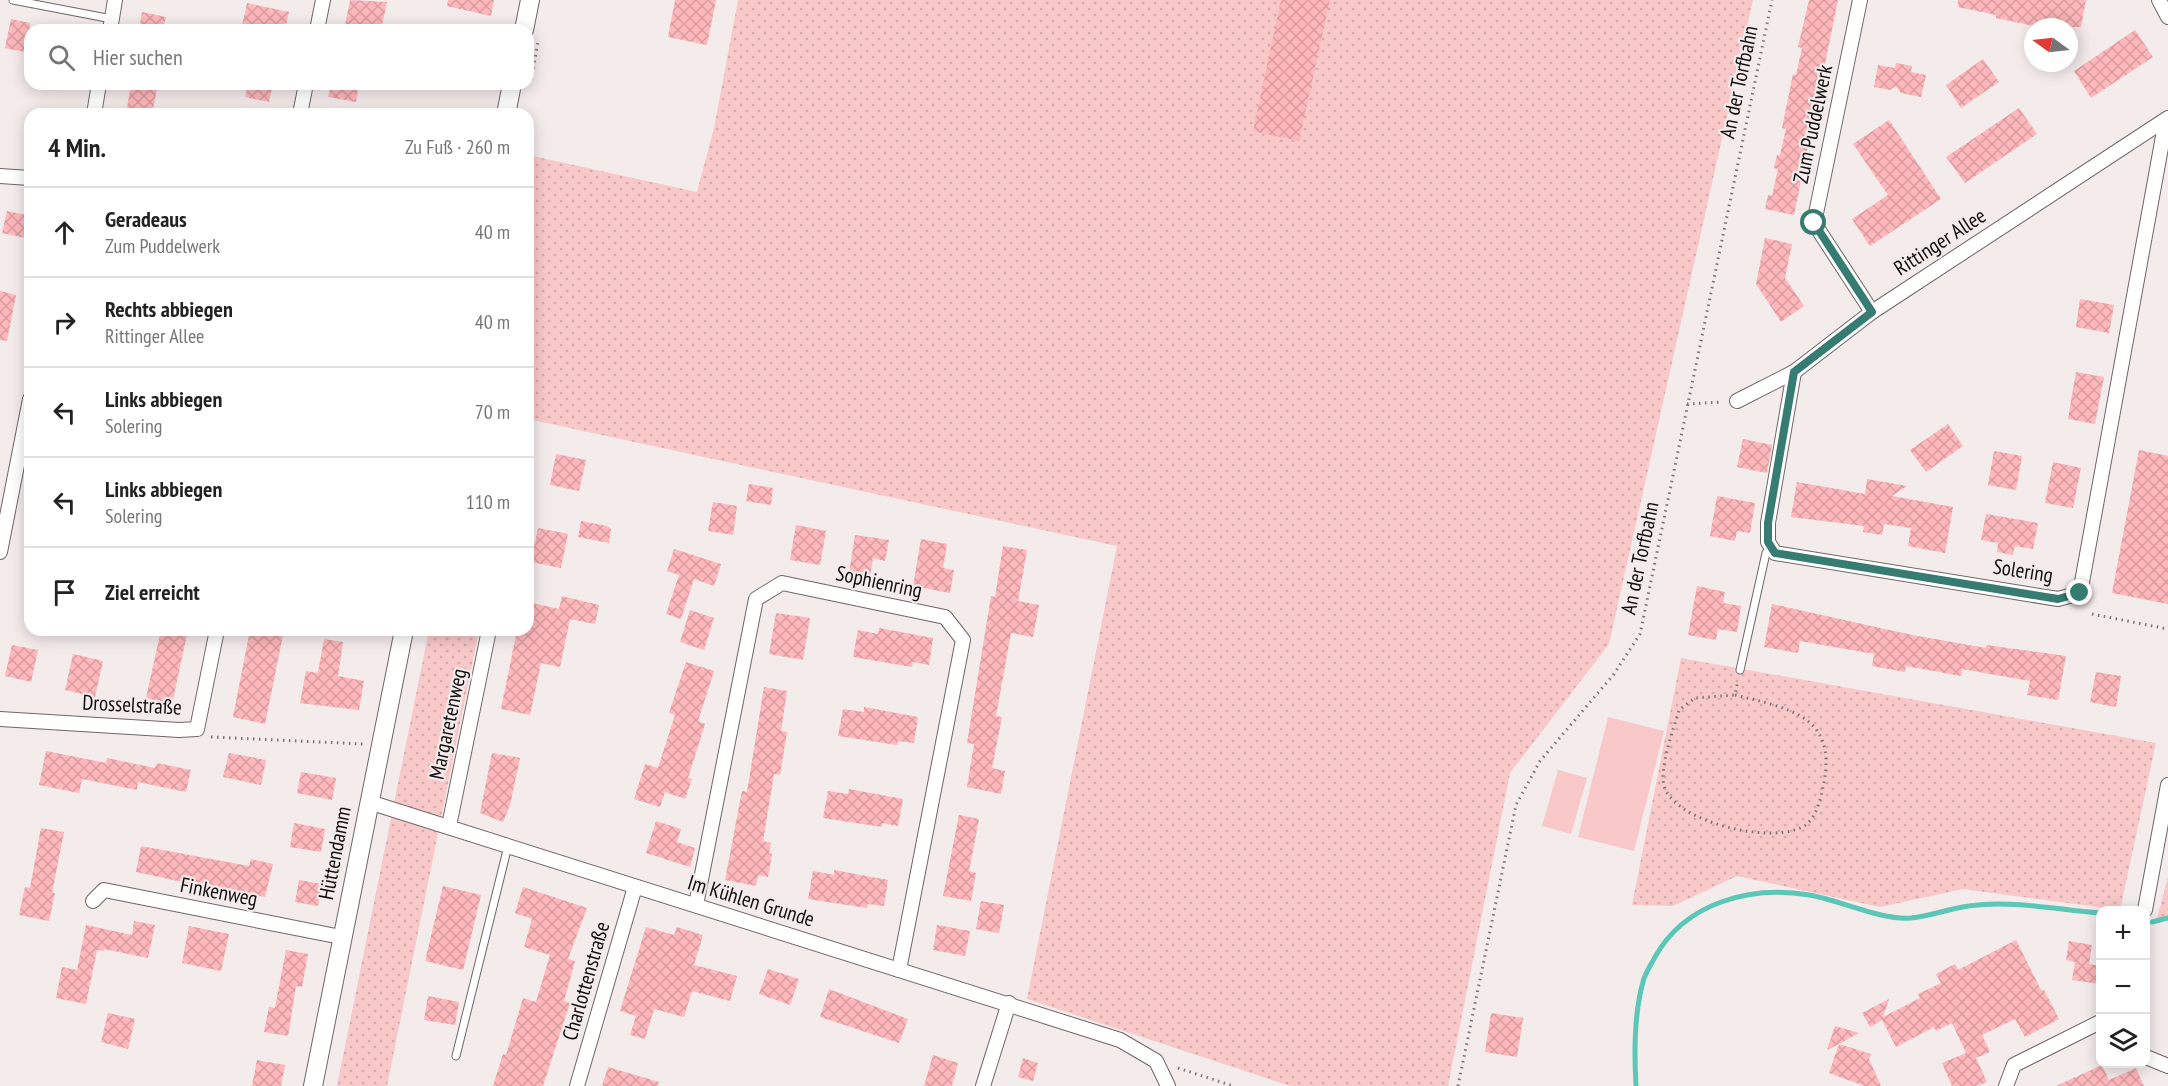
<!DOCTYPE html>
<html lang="de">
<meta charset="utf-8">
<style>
:root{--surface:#fff;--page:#f2f2f2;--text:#222;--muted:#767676;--line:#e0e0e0}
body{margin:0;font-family:"PT Sans Narrow",sans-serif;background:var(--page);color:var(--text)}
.controls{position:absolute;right:18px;bottom:18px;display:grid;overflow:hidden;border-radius:12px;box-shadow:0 3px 15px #0003}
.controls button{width:54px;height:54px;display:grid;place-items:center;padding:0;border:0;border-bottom:2px solid var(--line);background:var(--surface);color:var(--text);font:30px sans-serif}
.compass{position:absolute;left:2024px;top:18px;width:54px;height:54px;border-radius:50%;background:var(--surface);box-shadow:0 3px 15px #0003;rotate:285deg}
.stop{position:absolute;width:18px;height:18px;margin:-14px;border:4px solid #367c72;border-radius:50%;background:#fff}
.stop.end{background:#367c72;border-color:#fff;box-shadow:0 2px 6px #0008}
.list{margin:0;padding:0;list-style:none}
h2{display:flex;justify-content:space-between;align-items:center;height:78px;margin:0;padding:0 24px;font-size:26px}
h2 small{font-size:20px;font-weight:400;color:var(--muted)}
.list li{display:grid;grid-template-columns:39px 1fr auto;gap:18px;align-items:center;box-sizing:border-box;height:90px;padding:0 24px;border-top:2px solid var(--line)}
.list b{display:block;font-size:22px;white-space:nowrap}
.list p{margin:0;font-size:20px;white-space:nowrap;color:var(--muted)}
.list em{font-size:20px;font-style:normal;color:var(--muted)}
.icon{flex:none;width:33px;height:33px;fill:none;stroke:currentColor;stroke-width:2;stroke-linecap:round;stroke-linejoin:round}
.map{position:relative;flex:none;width:2168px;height:1086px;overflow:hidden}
.search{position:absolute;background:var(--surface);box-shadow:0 3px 15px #0003;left:24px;top:24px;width:510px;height:66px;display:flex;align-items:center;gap:15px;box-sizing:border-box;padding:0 21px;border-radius:18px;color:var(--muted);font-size:22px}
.panel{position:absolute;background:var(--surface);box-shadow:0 3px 15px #0003;left:24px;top:108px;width:510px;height:528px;border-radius:18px}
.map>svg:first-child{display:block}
</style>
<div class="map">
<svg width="2168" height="1086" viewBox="0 0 2168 1086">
<defs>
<pattern id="grass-dots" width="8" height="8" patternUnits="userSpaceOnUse" patternTransform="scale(1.5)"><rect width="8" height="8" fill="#f9c8c9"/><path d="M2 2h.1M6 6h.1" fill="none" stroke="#d4abab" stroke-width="1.8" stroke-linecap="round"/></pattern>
<pattern id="building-cross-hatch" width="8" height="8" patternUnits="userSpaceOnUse" patternTransform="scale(1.5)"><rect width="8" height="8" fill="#feb7ba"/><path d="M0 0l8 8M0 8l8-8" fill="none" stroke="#d99c9f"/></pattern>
</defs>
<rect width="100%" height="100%" fill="#f4ebeb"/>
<g fill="url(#grass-dots)">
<path d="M738 0H1753L1609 644 1510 773 1448 1086H1290L1027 999 1117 546 528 419V155L697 192 714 128Z"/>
<path d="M429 630H479L387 1086H337Z"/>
<path d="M1681 658 2156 743 2120 910 1963 889 1880 907 1737 876 1673 906 1632 905Z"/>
<path d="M2168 877V921L2157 918Z"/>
</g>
<g fill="#f9c8c9">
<path d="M1608 717 1664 731 1634 851 1578 837Z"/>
<path d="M1558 770 1587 778 1571 834 1542 826Z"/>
</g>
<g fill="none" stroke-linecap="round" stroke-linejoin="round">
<g stroke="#5ac7b7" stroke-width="5">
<path d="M2152 922 2168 918"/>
<path d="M1636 1086C1634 1052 1634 1014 1643 982 1645 973 1651 965 1655 957 1685 903 1750 885 1809 895 1840 900 1879 920 1911 918 1933 916 1955 906 1978 905 2018 901 2060 910 2100 913"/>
</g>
</g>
<g fill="url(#building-cross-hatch)">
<path d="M350 0 387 2 381 30H344Z"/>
<path d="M448 0H494L491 16 447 6Z"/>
<path d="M675 0H716L707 45 668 37Z"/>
<path d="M1281 0H1330L1299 141 1253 131Z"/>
<path d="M1809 0H1838L1794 215 1765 209 1768 195 1772 196 1778 169 1774 168 1777 155H1780L1786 129 1782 128 1793 74 1796 75 1802 48 1798 47Z"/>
<path d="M1958 0H2086L2081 27H2039L1996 18V15L1958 7Z"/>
<path d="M247 3 289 12 285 30H241Z"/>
<path d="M142 12 166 17 163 30H139Z"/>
<path d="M11 19 30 23V53L5 48Z"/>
<path d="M2135 30 2153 57 2091 98 2074 71Z"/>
<path d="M1983 59 1999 82 1961 108 1946 85Z"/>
<path d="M1896 63 1912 66 1911 72 1926 75 1921 97 1901 93 1896 86 1890 90 1874 87 1878 65 1895 68Z"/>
<path d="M131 84H158L152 114H126Z"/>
<path d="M248 84H273L269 102 245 97Z"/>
<path d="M331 84H359L356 102 328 97Z"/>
<path d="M2019 108 2037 134 1965 183 1946 157Z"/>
<path d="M1889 120 1941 199 1870 246 1852 219 1888 195 1853 144Z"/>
<path d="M7 211 30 216V239L2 233Z"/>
<path d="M1765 238 1792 244 1785 278 1804 306 1781 322 1756 284Z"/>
<path d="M0 291 16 295 7 341 0 340Z"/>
<path d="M2080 299 2114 305 2109 333 2076 327Z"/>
<path d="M2076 372 2104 377 2095 424 2068 419Z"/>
<path d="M1948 424 1963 446 1926 472 1910 450Z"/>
<path d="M1743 439 1772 445 1767 473 1737 467Z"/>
<path d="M2139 450 2168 456V604L2112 593Z"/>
<path d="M1994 451 2022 456 2016 490 1988 485Z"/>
<path d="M556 454 586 460 579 491 550 485Z"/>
<path d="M2053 462 2081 468 2073 508 2045 503Z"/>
<path d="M1867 479 1907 486 1892 496 1953 507 1945 553 1908 546 1911 528 1884 524 1882 535 1863 532 1864 526 1791 517 1797 482 1865 494Z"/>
<path d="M749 484 773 488 771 505 746 501Z"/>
<path d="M1717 496 1755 503 1750 533 1737 531 1735 541 1710 536Z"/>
<path d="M713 502 737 506 733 535 708 531Z"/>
<path d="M1986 514 2038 523 2033 549 2015 546 2013 555 1997 552 1998 543 1981 540Z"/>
<path d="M581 521 607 526 611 529 609 543 578 537Z"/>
<path d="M796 525 826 531 820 565 790 560Z"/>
<path d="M538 528 568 534 561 568 531 562Z"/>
<path d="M855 535 889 540 885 561 873 558 870 576 849 573Z"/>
<path d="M921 539 947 544 943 568 954 570 950 593 913 586Z"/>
<path d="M1003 546 1027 550 1018 601 1039 605 1033 637 1011 633 996 716 1002 717 992 768 1005 771 1001 794 967 787 974 744 967 743 991 596 995 597Z"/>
<path d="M674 549 721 564 714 586 694 579 681 619 666 614 679 575 667 571Z"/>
<path d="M1697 586 1725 592 1723 603 1741 606 1737 632 1718 629 1716 640 1688 635Z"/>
<path d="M562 596 599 605 595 624 570 619 560 667 541 663 530 715 501 709 517 630H528V602L559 609Z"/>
<path d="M1772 604 1912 635 1986 648V645L2066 656 2058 700 2027 695 2030 681 1962 669 1961 676 1906 666 1905 672 1872 666 1874 654 1800 641 1798 653 1764 647Z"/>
<path d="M690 610 714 618 704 650 680 642Z"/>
<path d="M776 613 810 618 803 660 769 654Z"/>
<path d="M879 628 933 638 929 665 913 662 912 667 853 657 858 630 878 634Z"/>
<path d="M161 630H188L172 704 146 698Z"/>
<path d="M250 630H284L265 724 233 717Z"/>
<path d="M324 639 343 642 338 676 364 681 359 710 300 703 306 671 318 673Z"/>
<path d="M12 645 38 650 31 682 5 676Z"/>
<path d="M73 654 103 661 95 697 65 690Z"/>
<path d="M686 662 714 671 698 721 705 724 688 778 692 779 685 799 665 792 660 807 634 799 645 764 658 768 675 715 669 713Z"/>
<path d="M2096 672 2121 676 2116 707 2090 702Z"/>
<path d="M764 687 787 691 781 731 787 732 780 775 774 774 763 841 771 843 769 853 772 854 768 877 758 875 756 886 725 880 742 791 747 792Z"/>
<path d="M864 707 918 717 914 743 898 741 897 745 838 736 843 709 864 712Z"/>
<path d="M46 751 106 763 107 758 155 768 157 763 191 770 186 792 138 782 137 790 82 779 79 793 39 785Z"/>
<path d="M229 753 266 760 261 785 223 777Z"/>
<path d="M492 753 520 758 510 805 503 822 480 813Z"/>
<path d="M301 772 336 778 332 800 297 793Z"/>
<path d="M849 789 903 799 898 826 882 823V827L823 818 828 791 848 794Z"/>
<path d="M959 815 979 819 969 871 976 873 971 901 943 896Z"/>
<path d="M656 821 681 829 677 842 695 848 690 867 646 853Z"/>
<path d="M294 823 325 829 321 852 290 847Z"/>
<path d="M41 828 64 832 52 893H55L49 921 19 915 25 887 30 888Z"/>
<path d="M141 846 249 866 251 859 273 864 265 897 219 887V890L136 872Z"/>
<path d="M834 870 888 880 884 906 868 904 867 908 808 899 813 871 834 875Z"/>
<path d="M299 880 322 884 318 906 295 902Z"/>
<path d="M443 886 481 895 463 970 425 961Z"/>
<path d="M523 887 587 908 568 959 575 961 564 1001 570 1003 543 1086H493L503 1054 506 1055 523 998 536 1002 550 955 524 947 532 919 515 913Z"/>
<path d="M981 901 1004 905 999 933 976 929Z"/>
<path d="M134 921 155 925 148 958 104 949V951L97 950 86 1004 56 998 62 967 77 970 86 925 132 935Z"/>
<path d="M937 925 970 931 965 956 933 950Z"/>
<path d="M189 926 229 934 221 971 182 963Z"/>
<path d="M646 927 674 935 677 927 703 935 694 965 737 976 730 1001 692 991 684 1017 654 1009 645 1039 630 1035 636 1016 620 1011Z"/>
<path d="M2016 940 2041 990H2044L2059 1019 2025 1037 2015 1019 1982 1035 1990 1052 1976 1058 1987 1082 1977 1086H1952L1942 1063 1966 1053 1952 1023 1936 1031 1934 1027 1896 1047 1882 1020 1870 1027 1862 1013 1889 999 1883 1017 1920 998 1918 994 1941 983 1936 974 1955 964 1958 970Z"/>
<path d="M2069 941 2092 945 2089 964 2100 966V984L2072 980 2075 962 2066 960Z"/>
<path d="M286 950 308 954 302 987 296 986 288 1036 264 1032 269 1007 275 1008Z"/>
<path d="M768 969 799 979 790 1005 759 994Z"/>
<path d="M829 989 908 1019 899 1043 820 1017Z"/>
<path d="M428 996 459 1002 455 1025 424 1020Z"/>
<path d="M108 1013 135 1019 128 1049 101 1042Z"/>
<path d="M1491 1013 1523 1018 1517 1057 1485 1052Z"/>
<path d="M1835 1026 1859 1033 1839 1044 1871 1054 1869 1059 1881 1086H1864L1829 1073 1839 1044 1827 1050Z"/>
<path d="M933 1055 958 1063 952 1086H924Z"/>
<path d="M1023 1058 1038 1063 1033 1081 1018 1077Z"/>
<path d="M257 1060 285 1065 281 1086H252Z"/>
<path d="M2102 1065 2109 1080 2136 1068 2144 1086H2056Z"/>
<path d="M608 1067 659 1082 658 1086H602Z"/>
</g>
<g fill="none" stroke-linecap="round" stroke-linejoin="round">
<g stroke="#6e6767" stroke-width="9">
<g id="service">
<path d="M13 0 112 19"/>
<path d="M1740 670 1766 553 1772 548"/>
<path d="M456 1056 508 846"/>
</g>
</g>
<g stroke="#6e6767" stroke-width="16">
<g id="minor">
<path d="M1860 0 1814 223 1872 312"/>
<path d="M2159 0 2168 17"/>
<path d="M110 30 115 0"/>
<path d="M317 30 323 0"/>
<path d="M94 114 99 84"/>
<path d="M300 114 306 84"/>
<path d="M0 176 30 178"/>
<path d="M1794 372 1768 523V542L1775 553 2058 599 2080 593 2166 120"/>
<path d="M1737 401 1794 372 1872 312 2168 118"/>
<path d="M0 552 30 399"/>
<path d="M0 719 179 730 197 729 217 630"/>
<path d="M369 802 1120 1040 1156 1061 1168 1086"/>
<path d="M449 826 489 630"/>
<path d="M93 901 104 890 341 937"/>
<path d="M696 905 756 599 782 583 945 617 963 640 899 970"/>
<path d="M2145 910 2168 785"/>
<path d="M2146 1057 2168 1066"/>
<path d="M577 1086 635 887"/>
<path d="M983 1086 1009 1003"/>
<path d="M2006 1086 2014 1065 2100 1022"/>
</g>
</g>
<g stroke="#6e6767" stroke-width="20">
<g id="tertiary">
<path d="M524 30 530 0"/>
<path d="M506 114 512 84"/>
<path d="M313 1086 404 630"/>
</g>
</g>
<g stroke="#7b7676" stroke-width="3" stroke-dasharray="1.5 4.5" stroke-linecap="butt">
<path d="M531 80 538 42"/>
<path d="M1687 404 1721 402"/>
<path d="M2092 614 2168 629"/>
<path d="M1735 695C1786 708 1837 714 1824 782 1821 796 1818 814 1807 824 1778 847 1675 823 1664 786 1659 768 1674 728 1679 710L1695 698 1735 695 1738 680"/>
<path d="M211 737 363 744"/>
<path d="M1178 1068 1233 1086"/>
<path d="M1458 1086 1516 805 1540 761 1614 674 1640 634 1772 0"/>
</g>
<use href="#service" stroke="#fff" stroke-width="7"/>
<use href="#minor" stroke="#fff" stroke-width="14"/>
<use href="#tertiary" stroke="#fff" stroke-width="18"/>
</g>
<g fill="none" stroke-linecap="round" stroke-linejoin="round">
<path stroke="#367c72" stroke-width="8" d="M1814 223 1872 312 1794 372 1768 523V542L1775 553 2058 599 2080 593"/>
</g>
<g text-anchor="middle" stroke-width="4.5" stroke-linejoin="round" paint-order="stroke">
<g font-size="21" fill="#100e0e" stroke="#f4ebeb">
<text transform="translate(1739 82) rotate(-78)" y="7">An der Torfbahn</text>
<text transform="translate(1813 124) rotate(-78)" y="7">Zum Puddelwerk</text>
<text transform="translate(1940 242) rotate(-33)" y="7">Rittinger Allee</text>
<text transform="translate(1640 558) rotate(-78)" y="7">An der Torfbahn</text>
<text transform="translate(2023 571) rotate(9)" y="7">Solering</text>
<text transform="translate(879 582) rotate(12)" y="7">Sophienring</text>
<text transform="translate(132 705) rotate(3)" y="7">Drosselstraße</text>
<text transform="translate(448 724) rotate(-78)" y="7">Margaretenweg</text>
<text transform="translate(335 853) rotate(-79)" y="7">Hüttendamm</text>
<text transform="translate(219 892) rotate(11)" y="7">Finkenweg</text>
<text transform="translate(751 901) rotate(17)" y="7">Im Kühlen Grunde</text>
<text transform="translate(586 981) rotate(-74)" y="7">Charlottenstraße</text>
</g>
</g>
</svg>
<div class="controls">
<button>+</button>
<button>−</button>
<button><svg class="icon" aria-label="layers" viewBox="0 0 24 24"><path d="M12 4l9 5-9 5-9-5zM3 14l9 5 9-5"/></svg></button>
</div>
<svg class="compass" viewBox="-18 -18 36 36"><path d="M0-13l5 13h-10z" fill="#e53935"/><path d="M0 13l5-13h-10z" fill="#767676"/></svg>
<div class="stop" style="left:1814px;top:223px"></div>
<div class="stop end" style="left:2080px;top:593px"></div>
<div class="search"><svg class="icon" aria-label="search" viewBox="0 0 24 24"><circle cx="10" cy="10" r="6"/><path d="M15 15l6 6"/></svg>Hier suchen</div>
<section class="panel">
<h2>4 Min.<small>Zu Fuß · 260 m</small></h2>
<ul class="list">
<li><svg class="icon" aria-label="ahead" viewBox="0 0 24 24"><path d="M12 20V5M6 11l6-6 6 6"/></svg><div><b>Geradeaus</b><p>Zum Puddelwerk</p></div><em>40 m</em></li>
<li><svg class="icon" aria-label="right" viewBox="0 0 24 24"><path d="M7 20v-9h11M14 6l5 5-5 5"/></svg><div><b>Rechts abbiegen</b><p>Rittinger Allee</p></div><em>40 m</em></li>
<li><svg class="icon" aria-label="left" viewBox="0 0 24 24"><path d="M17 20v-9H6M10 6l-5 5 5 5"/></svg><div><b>Links abbiegen</b><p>Solering</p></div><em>70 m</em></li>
<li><svg class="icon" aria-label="left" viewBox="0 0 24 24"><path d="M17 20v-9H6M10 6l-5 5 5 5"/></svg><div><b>Links abbiegen</b><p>Solering</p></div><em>110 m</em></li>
<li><svg class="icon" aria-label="arrive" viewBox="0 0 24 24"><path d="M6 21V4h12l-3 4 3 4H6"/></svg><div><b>Ziel erreicht</b></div></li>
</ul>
</section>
</div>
